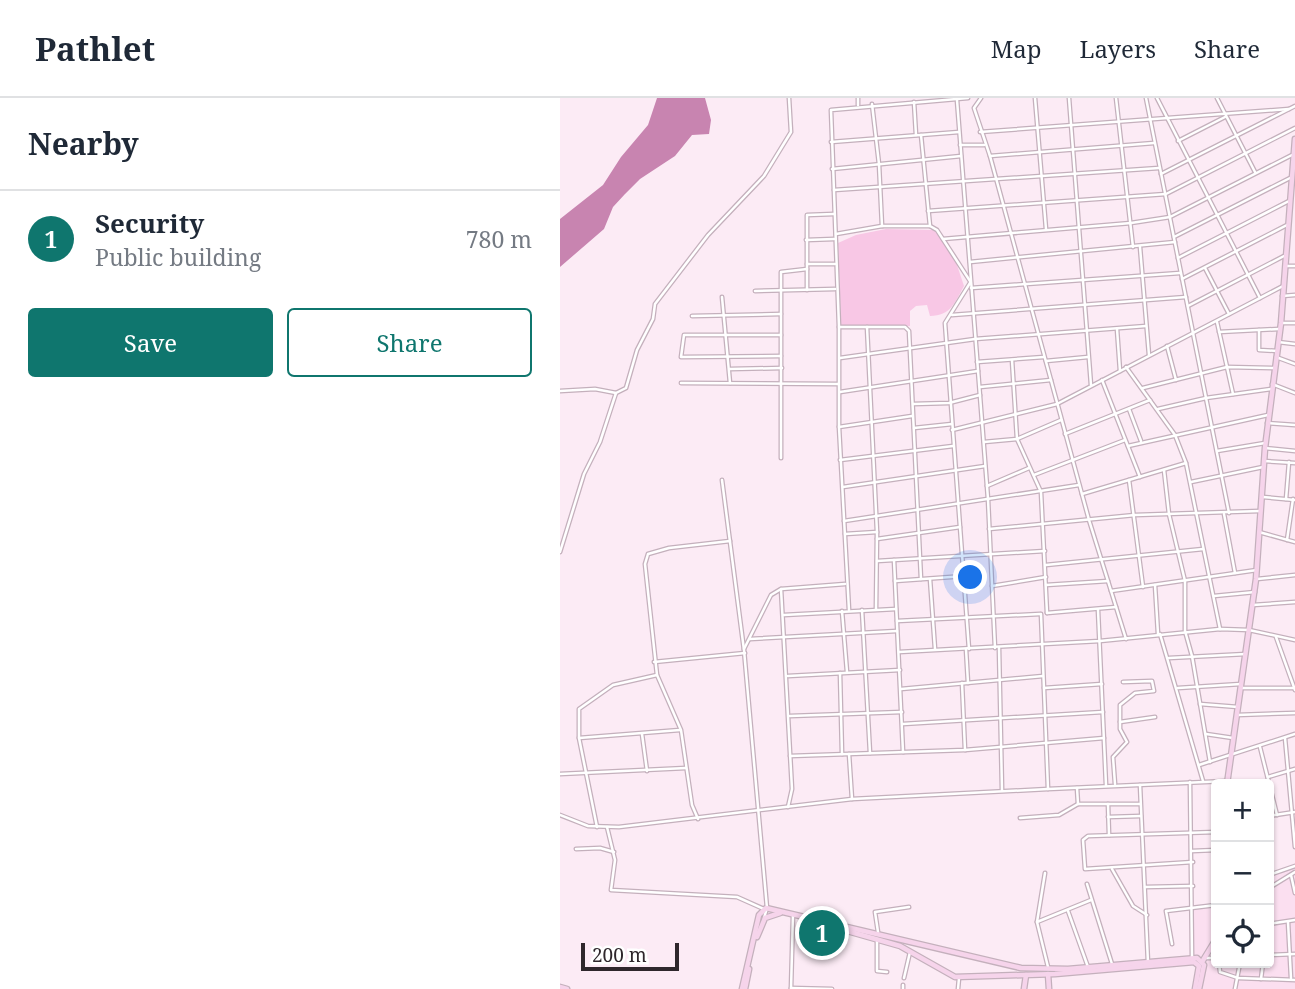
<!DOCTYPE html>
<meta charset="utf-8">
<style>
:root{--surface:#fff;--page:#f2f2f3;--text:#1f2937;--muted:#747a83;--line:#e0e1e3;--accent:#0f766e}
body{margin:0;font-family:"Noto Serif",serif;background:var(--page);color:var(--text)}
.controls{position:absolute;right:21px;bottom:21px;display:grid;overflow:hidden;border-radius:7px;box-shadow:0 2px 5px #0004}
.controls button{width:63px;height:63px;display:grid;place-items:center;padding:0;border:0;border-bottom:2px solid var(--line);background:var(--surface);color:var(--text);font:35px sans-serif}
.scale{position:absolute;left:21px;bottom:18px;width:98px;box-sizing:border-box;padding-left:7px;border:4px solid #2f272c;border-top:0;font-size:19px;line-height:24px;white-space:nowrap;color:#2f272c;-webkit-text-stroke:5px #fff;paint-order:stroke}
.you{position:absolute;left:411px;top:480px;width:24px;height:24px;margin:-18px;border:5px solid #fff;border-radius:50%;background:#1a73e8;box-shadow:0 0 0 10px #1a73e833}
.badge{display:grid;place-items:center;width:46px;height:46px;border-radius:50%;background:var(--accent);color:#fff;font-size:23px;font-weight:700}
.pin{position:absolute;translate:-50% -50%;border:4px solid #fff;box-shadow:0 2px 7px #0006}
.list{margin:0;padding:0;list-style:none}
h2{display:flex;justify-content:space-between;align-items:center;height:91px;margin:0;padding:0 28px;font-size:30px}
h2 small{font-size:23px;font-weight:400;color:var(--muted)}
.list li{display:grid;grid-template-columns:46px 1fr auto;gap:21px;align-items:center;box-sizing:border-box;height:98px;padding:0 28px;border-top:2px solid var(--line)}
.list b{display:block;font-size:26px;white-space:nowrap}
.list p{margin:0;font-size:23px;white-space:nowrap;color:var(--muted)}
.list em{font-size:23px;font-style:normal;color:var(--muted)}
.actions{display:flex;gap:14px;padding:21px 28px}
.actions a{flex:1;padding:16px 0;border:2px solid var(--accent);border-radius:7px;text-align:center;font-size:24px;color:var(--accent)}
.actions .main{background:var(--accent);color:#fff}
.icon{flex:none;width:38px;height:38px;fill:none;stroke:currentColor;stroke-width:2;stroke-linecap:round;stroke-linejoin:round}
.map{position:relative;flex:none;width:735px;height:891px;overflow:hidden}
header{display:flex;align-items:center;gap:42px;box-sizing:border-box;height:98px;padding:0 35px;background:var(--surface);border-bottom:2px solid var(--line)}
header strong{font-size:33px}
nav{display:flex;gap:38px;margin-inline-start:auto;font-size:24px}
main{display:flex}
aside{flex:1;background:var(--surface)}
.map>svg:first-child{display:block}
</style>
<header>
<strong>Pathlet</strong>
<nav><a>Map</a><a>Layers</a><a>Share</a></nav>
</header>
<main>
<aside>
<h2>Nearby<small></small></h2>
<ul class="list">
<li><span class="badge">1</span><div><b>Security</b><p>Public building</p></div><em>780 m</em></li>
</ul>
<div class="actions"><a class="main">Save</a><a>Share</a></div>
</aside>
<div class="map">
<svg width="735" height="891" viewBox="0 0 735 891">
<rect width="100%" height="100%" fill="#fcebf5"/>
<path fill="#fbdff0" d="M735 769V891H641L645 879 631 857 630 812 656 806V865H709V775Z"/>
<path fill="#f8c7e5" d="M326 131 373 132 378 136 397 167 404 188C395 204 391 218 370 218L367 207 356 208 350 213V228L281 227 278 145 296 137Z"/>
<path fill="#c884b0" d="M97 0H145L151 22 149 36 132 37 115 58 80 81 65 96 53 109 44 131 0 169V121L43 87 61 59 88 27Z"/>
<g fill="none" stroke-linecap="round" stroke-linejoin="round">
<g stroke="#c4b0bc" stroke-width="5">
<g id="street">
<path d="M298 0V7"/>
<path d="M421 0 414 10 430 58 529 422 566 541"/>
<path d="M475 0 486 131"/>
<path d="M509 0 531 287"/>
<path d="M556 0 573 149"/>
<path d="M586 0 669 415"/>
<path d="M597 0 700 200"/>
<path d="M657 0 695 74"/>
<path d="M397 2 428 401 435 550"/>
<path d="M354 4 356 37"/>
<path d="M312 6 319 66 322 128"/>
<path d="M420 34 729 11"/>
<path d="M361 37 370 128 377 132 410 183"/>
<path d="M618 43 665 19"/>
<path d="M271 44 399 34"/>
<path d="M400 47H424"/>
<path d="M430 58 594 45"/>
<path d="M272 71 401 58"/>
<path d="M601 76 735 8"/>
<path d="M274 92 599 70"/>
<path d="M368 113 606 96 735 30"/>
<path d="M276 136 322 128H370"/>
<path d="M614 139 732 79"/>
<path d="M383 141 571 125 610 119 732 57"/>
<path d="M246 142 274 141"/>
<path d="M580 149 589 257"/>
<path d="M618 160 729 103"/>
<path d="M410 164 615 144"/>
<path d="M247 166H275"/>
<path d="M727 168H735"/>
<path d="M645 170 669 216"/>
<path d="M622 181 727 127"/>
<path d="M411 190 620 175"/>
<path d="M247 192V117L274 116"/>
<path d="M195 193 275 191"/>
<path d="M722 198 735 197"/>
<path d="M162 199 170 285"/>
<path d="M628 208 724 158"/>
<path d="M392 217 626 199"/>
<path d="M132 218 221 216"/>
<path d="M657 224 673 296"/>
<path d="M721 225H735"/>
<path d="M279 229H345L349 233 361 481"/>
<path d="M307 229 317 434 316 511"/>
<path d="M557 231 560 273"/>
<path d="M699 232V252L717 253"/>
<path d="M659 234 719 231"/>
<path d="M221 237H124L121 259 221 258"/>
<path d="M718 244 735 246"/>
<path d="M607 248 616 282"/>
<path d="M716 259 735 266"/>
<path d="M280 260 415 241 586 228"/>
<path d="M452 262 457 341 481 394 487 515"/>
<path d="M486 263 528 259"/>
<path d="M417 264 484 259"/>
<path d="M566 269 615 337 626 365 660 531"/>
<path d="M170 271 222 270"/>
<path d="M542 282 580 379"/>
<path d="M121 285 278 286"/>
<path d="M712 286 735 295"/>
<path d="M420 289 491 282"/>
<path d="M583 290 667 269 714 270"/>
<path d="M0 293 35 291 56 295"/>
<path d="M280 294 418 273"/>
<path d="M353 306 389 305 420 297"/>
<path d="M569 311 581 343"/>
<path d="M598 311 646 300 711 291"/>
<path d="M707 325 735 327"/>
<path d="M279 329 352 318"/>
<path d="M354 330 392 326"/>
<path d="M392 332 497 306 723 188"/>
<path d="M505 336 590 302"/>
<path d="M424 344 457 341 501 322"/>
<path d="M568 348 708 317"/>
<path d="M705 350 735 353"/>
<path d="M657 353 705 345"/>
<path d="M221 360V174L247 171"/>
<path d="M280 362 393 348"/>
<path d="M704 363 735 365"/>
<path d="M604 372 609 416 625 483V533L632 558 650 664"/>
<path d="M474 377 565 342"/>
<path d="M162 382 184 552 207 810 204 820"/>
<path d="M569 382 583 489"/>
<path d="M631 384 703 369"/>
<path d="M427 388 469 370"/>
<path d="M283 389 425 368"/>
<path d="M522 396 626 365"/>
<path d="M703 399 735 402"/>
<path d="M726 401 729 364"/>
<path d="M664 416 675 475"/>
<path d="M284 423 519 387"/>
<path d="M429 431 575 417 700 413"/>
<path d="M699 434 735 444"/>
<path d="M285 436 317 434"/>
<path d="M317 441 400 429"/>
<path d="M727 442 733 401"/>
<path d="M0 454 24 376 40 344 56 295 66 290 77 252 93 221 95 206 148 137 204 78 231 34 229 0"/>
<path d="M334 462 343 654"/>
<path d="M317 463 485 453"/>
<path d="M486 467 643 451"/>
<path d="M370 481 375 551"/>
<path d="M697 481 735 477"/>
<path d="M335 483 405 478"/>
<path d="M486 487 548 483"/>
<path d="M595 487 598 536"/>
<path d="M432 488 486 479"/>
<path d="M221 491 232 691 228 709"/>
<path d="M551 493 697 472"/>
<path d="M654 498 695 494"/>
<path d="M693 507 735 504"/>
<path d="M289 512 279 329V229L271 12 408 0"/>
<path d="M302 512 310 655"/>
<path d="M538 512 546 687"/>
<path d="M282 513 287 574"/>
<path d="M487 515 556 509"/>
<path d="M481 516 488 691 667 683"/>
<path d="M224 517 336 511"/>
<path d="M337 523 480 516"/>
<path d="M600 536 643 683"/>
<path d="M716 539 735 592"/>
<path d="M190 541 337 533"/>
<path d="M439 550 442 692"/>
<path d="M184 551 211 497 221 491 285 486"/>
<path d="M406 551 408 585"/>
<path d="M409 551 385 225 410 185"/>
<path d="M339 554 540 543 660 531 689 532 735 542"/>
<path d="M609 560 686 556"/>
<path d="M94 564 185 555"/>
<path d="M280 575 282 656"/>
<path d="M228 578 340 572"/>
<path d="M402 585 405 652"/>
<path d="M484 590 542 586"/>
<path d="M618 590 681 586"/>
<path d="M682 590H734"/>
<path d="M341 591 483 578"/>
<path d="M640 606 678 609"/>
<path d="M677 617 735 615"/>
<path d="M230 618 342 614"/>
<path d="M560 624 595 619"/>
<path d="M343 626 543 614"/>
<path d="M82 636 87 673"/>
<path d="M646 636 673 640"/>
<path d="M19 640 120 632"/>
<path d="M725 640 735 749"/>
<path d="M700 649 717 717"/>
<path d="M289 656 292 701"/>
<path d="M230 658 405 652 544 640"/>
<path d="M639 667 735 636"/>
<path d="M0 676 126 670"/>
<path d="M708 679 735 671"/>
<path d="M630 684 632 860"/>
<path d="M555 686 553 659 567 644 560 631V607L575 595 594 593 592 583 563 584"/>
<path d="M580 687 588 865"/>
<path d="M517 690 518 706H580"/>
<path d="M548 706 549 737"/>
<path d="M0 717 28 728 59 729 292 701 488 691"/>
<path d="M709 718 735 714"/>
<path d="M548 719 581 718"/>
<path d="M460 720 499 717 518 706"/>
<path d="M138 721 132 707 121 632 97 577 85 466 88 456 109 450 170 443"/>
<path d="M37 729 19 640V611L53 587 97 577"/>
<path d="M47 729 55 762 51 792 177 799 204 811"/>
<path d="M16 751 40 750 54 754"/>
<path d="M632 753 656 752"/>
<path d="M633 764 525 771 523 742 528 738 656 734"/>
<path d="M552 771 573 808 587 817"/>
<path d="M485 775 477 824 488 869"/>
<path d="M709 777 735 768"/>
<path d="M731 777 735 795"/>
<path d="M527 786 552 866"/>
<path d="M585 789 633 788"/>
<path d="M709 790 735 774"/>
<path d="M508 813 528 869"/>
<path d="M477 824 531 802"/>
<path d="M728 824 731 880"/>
<path d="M709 826 735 822"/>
<path d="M318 834 315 814 349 809"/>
<path d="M317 841V873L327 874"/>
<path d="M612 846 606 813 656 807"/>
<path d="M709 857 735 856"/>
<path d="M645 860H656"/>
<path d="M659 865 660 874 678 880 735 882"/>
<path d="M344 880 350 854"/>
<path d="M701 881 703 865"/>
<path d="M231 890 272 891"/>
<path d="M231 891 233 817"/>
<path d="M343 891V887"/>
<path d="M398 891 399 880"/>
<path d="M675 891 680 865"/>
</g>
</g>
<g stroke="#c4b0bc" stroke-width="7">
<g id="secondary">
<path d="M667 686 696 481 705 350 721 225 735 41"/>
<path d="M245 821 340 848 395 879 495 876 634 864 639 868 635 891"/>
<path d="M197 839 205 820 220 815"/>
<path d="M642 864 656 841"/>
<path d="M488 876 489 891"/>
<path d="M0 889 7 891"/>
<path d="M182 891 199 817 206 810 461 870 508 871 637 860 644 867 639 891"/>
<path d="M185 891 189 871"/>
<path d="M464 891 466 877"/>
</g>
</g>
<use href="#street" stroke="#fff" stroke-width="2.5"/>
<use href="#secondary" stroke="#f6d4eb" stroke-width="4.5"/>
</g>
</svg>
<div class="controls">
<button>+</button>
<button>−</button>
<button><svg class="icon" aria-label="locate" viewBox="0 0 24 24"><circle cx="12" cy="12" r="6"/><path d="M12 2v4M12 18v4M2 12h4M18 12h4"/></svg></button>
</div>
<div class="scale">200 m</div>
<div class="you"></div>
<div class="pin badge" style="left:262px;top:835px">1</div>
</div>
</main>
